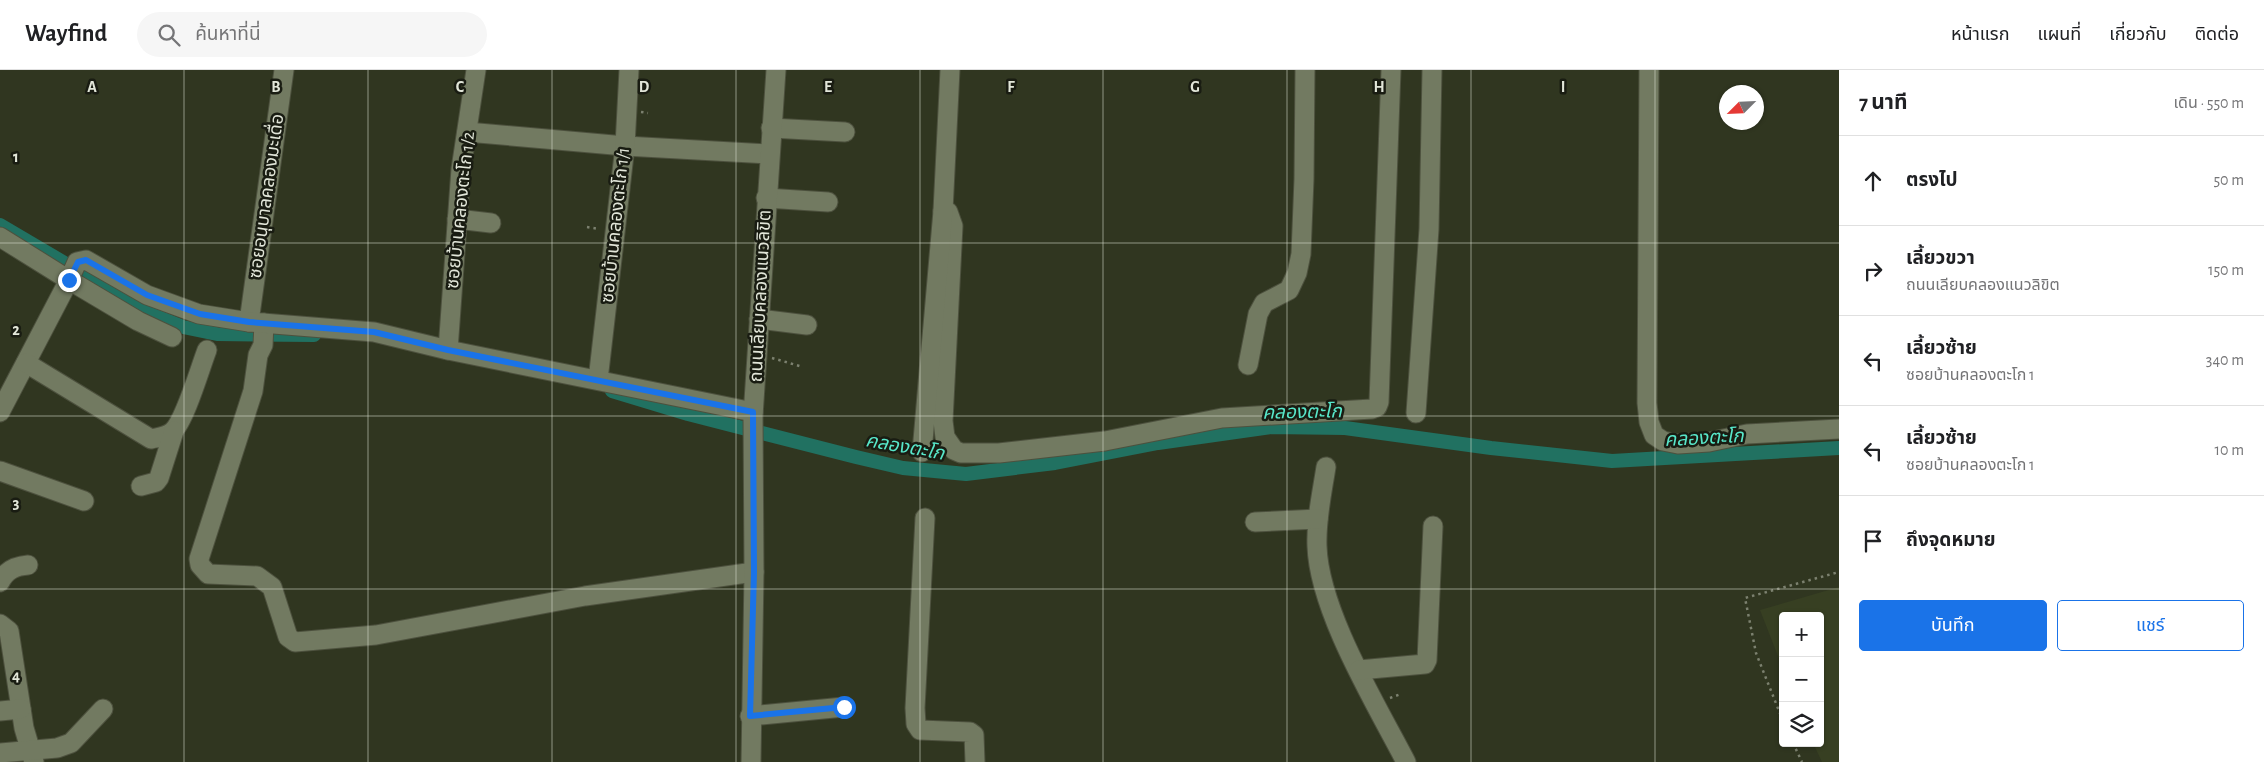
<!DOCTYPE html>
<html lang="th">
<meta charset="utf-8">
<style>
:root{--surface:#fff;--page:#f6f6f6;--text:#202124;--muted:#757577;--line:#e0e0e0;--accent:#1a73e8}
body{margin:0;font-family:"Alegreya Sans","Noto Sans Thai",sans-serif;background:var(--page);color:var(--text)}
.controls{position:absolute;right:15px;bottom:15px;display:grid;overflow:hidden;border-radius:5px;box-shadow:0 1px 4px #0004}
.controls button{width:45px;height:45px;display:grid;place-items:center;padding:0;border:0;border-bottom:1px solid var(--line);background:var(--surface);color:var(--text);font:25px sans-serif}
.compass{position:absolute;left:1719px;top:15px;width:45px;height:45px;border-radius:50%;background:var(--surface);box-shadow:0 1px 4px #0004;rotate:246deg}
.stop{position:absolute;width:15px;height:15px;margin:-11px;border:4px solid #1a73e8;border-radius:50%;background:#fff}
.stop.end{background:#1a73e8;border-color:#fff;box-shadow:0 1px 5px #0008}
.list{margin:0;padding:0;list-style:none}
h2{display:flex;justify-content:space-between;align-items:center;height:65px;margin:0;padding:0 20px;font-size:21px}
h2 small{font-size:16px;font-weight:400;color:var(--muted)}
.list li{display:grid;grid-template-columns:32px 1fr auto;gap:15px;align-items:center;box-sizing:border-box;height:90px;padding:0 20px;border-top:1px solid var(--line)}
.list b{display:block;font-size:19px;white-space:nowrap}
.list p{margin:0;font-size:16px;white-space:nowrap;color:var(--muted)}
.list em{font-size:16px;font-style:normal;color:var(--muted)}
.actions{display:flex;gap:10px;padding:15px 20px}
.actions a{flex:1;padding:11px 0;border:1px solid var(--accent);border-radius:5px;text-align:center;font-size:18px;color:var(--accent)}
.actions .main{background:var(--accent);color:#fff}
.icon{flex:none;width:28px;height:28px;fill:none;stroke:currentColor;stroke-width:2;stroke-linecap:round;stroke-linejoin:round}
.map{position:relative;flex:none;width:1839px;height:692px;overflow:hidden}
header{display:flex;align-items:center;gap:30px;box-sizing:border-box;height:70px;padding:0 25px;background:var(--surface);border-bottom:1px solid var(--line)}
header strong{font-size:24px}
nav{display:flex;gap:28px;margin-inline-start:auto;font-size:18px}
.search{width:350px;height:45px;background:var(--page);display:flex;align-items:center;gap:12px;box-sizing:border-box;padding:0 18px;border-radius:28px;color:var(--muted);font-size:19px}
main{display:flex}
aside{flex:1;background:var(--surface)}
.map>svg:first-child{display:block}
</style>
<header>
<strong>Wayfind</strong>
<div class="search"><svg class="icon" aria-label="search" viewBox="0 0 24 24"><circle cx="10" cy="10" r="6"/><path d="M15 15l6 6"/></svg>ค้นหาที่นี่</div>
<nav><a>หน้าแรก</a><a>แผนที่</a><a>เกี่ยวกับ</a><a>ติดต่อ</a></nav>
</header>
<main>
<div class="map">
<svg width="1839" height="692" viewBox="0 0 1839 692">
<rect width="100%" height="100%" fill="#303620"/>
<path fill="#373f22" d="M1839 517V692H1822L1813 673H1820V546H1783V599L1760 540Z"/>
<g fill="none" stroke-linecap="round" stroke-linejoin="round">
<g stroke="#217161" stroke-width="14">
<path d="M0 155 151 244 183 257 217 264 314 265"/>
<path d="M612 321 688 344 856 387 903 398 966 404 1055 393 1158 373 1271 357 1345 358 1491 378 1612 391 1839 378"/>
</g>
<g stroke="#4d513e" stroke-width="21">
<g id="minor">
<path d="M1649 0 1647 333 1649 352 1654 365 1663 371 1678 374 1709 372 1747 364 1839 359"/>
<path d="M771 58 845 62"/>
<path d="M467 62 625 76 768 84"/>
<path d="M766 128 828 132"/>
<path d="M943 141 948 142 953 156 943 351 945 367 954 380 961 383H999L1105 371 1222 348 1372 339 1377 337 1379 332 1391 0"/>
<path d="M457 149 491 153"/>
<path d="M0 167 69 210 0 342"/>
<path d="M759 249 807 255"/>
<path d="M249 252 284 0"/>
<path d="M264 253 263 275 258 285 253 321 199 489 200 495 208 504 257 506 272 517 288 567 295 572 376 565 585 526 754 502"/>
<path d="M172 267 138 251 69 210 77 192 86 190 147 225 199 244 249 252 374 262 448 280 753 342"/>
<path d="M448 280 461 99 476 0"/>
<path d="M26 293 151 369C159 367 167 367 173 361 185 350 200 298 207 280"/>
<path d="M1248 295 1258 244 1264 233 1289 220 1297 203 1301 184 1304 109 1305 0"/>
<path d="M598 310 625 76 629 0"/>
<path d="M1416 343 1429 159 1432 0"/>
<path d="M922 382 943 141 950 0"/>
<path d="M1326 397C1322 423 1316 449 1317 476 1319 541 1376 634 1406 692"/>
<path d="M0 401 84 431"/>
<path d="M141 416 156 412 159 408 174 361"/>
<path d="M925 448 915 638 916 654 920 660 970 662 974 665 975 692"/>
<path d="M1255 452 1318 449"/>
<path d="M0 512C6 500 15 496 28 495"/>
<path d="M0 554 9 561 24 658 34 692"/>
<path d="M1359 600 1425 594 1427 590 1433 456"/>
<path d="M0 641 21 639"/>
<path d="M750 646 844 637"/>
<path d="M0 683 57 678 71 673 103 639"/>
<path d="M751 692 754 502 753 346 776 0"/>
</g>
</g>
<g stroke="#7c816f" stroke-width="2.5" stroke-dasharray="2.5 4" stroke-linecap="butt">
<path d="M641 42 648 43"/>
<path d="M587 157 599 159"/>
<path d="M772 288 803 297"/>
<path d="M1390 628 1401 624"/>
<path d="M1783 651 1756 583 1745 528 1839 502"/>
<path d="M1793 673 1802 692"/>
</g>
<use href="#minor" stroke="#727a61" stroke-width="19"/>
</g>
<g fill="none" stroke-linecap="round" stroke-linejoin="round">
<path stroke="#1a73e8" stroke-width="6" d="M69 210 78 192 86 190 147 225 200 244 249 252 374 262 448 280 753 342 754 502 750 646 844 637"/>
</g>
<path fill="none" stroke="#e2e6d9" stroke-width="1" stroke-opacity="0.55" d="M184 0V692M368 0V692M552 0V692M736 0V692M920 0V692M1103 0V692M1287 0V692M1471 0V692M1655 0V692M0 173H1839M0 346H1839M0 519H1839"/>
<g text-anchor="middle" stroke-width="5" stroke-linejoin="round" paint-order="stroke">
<g font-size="18" fill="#e2e6d9" stroke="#191c12">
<text transform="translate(266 126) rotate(-82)" y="6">ซอยอนุบาลคลองมะเดื่อ</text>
<text transform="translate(460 140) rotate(-84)" y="6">ซอยบ้านคลองตะโก 1/2</text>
<text transform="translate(615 155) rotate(-84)" y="6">ซอยบ้านคลองตะโก 1/1</text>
<text transform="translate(760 226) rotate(-87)" y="6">ถนนเลียบคลองแนวลิขิต</text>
</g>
<g font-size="19" font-style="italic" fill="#58e7ca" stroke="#191c12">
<text transform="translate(1302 341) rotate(-1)" y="7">คลองตะโก</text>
<text transform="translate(1704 367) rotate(-3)" y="7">คลองตะโก</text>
<text transform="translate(905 376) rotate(10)" y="7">คลองตะโก</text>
</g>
</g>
<g font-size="16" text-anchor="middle" font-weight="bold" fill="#e2e6d9" stroke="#191c12" stroke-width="5" stroke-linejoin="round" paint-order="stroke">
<text x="92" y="22">A</text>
<text x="276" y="22">B</text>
<text x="460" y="22">C</text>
<text x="644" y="22">D</text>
<text x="828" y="22">E</text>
<text x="1011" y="22">F</text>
<text x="1195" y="22">G</text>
<text x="1379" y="22">H</text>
<text x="1563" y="22">I</text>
<text x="16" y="92">1</text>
<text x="16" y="265">2</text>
<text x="16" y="438">3</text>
<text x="16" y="611">4</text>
</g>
</svg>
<div class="controls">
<button>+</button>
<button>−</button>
<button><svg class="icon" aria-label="layers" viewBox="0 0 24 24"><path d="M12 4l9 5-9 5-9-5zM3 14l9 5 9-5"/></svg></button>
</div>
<svg class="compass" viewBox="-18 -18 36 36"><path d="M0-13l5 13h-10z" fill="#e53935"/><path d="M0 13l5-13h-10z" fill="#757577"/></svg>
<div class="stop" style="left:844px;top:637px"></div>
<div class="stop end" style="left:69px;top:210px"></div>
</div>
<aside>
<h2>7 นาที<small>เดิน · 550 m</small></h2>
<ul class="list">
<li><svg class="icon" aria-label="ahead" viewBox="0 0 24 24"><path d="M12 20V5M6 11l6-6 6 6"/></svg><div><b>ตรงไป</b></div><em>50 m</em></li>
<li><svg class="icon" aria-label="right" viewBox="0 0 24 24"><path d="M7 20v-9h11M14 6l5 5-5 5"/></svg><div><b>เลี้ยวขวา</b><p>ถนนเลียบคลองแนวลิขิต</p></div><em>150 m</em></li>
<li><svg class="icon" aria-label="left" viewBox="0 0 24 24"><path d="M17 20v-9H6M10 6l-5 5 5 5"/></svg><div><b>เลี้ยวซ้าย</b><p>ซอยบ้านคลองตะโก 1</p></div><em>340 m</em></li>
<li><svg class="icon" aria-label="left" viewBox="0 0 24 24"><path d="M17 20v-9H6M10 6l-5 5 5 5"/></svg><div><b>เลี้ยวซ้าย</b><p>ซอยบ้านคลองตะโก 1</p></div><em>10 m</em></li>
<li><svg class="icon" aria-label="arrive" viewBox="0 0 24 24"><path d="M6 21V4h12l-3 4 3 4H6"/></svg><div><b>ถึงจุดหมาย</b></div></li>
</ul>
<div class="actions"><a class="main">บันทึก</a><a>แชร์</a></div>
</aside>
</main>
